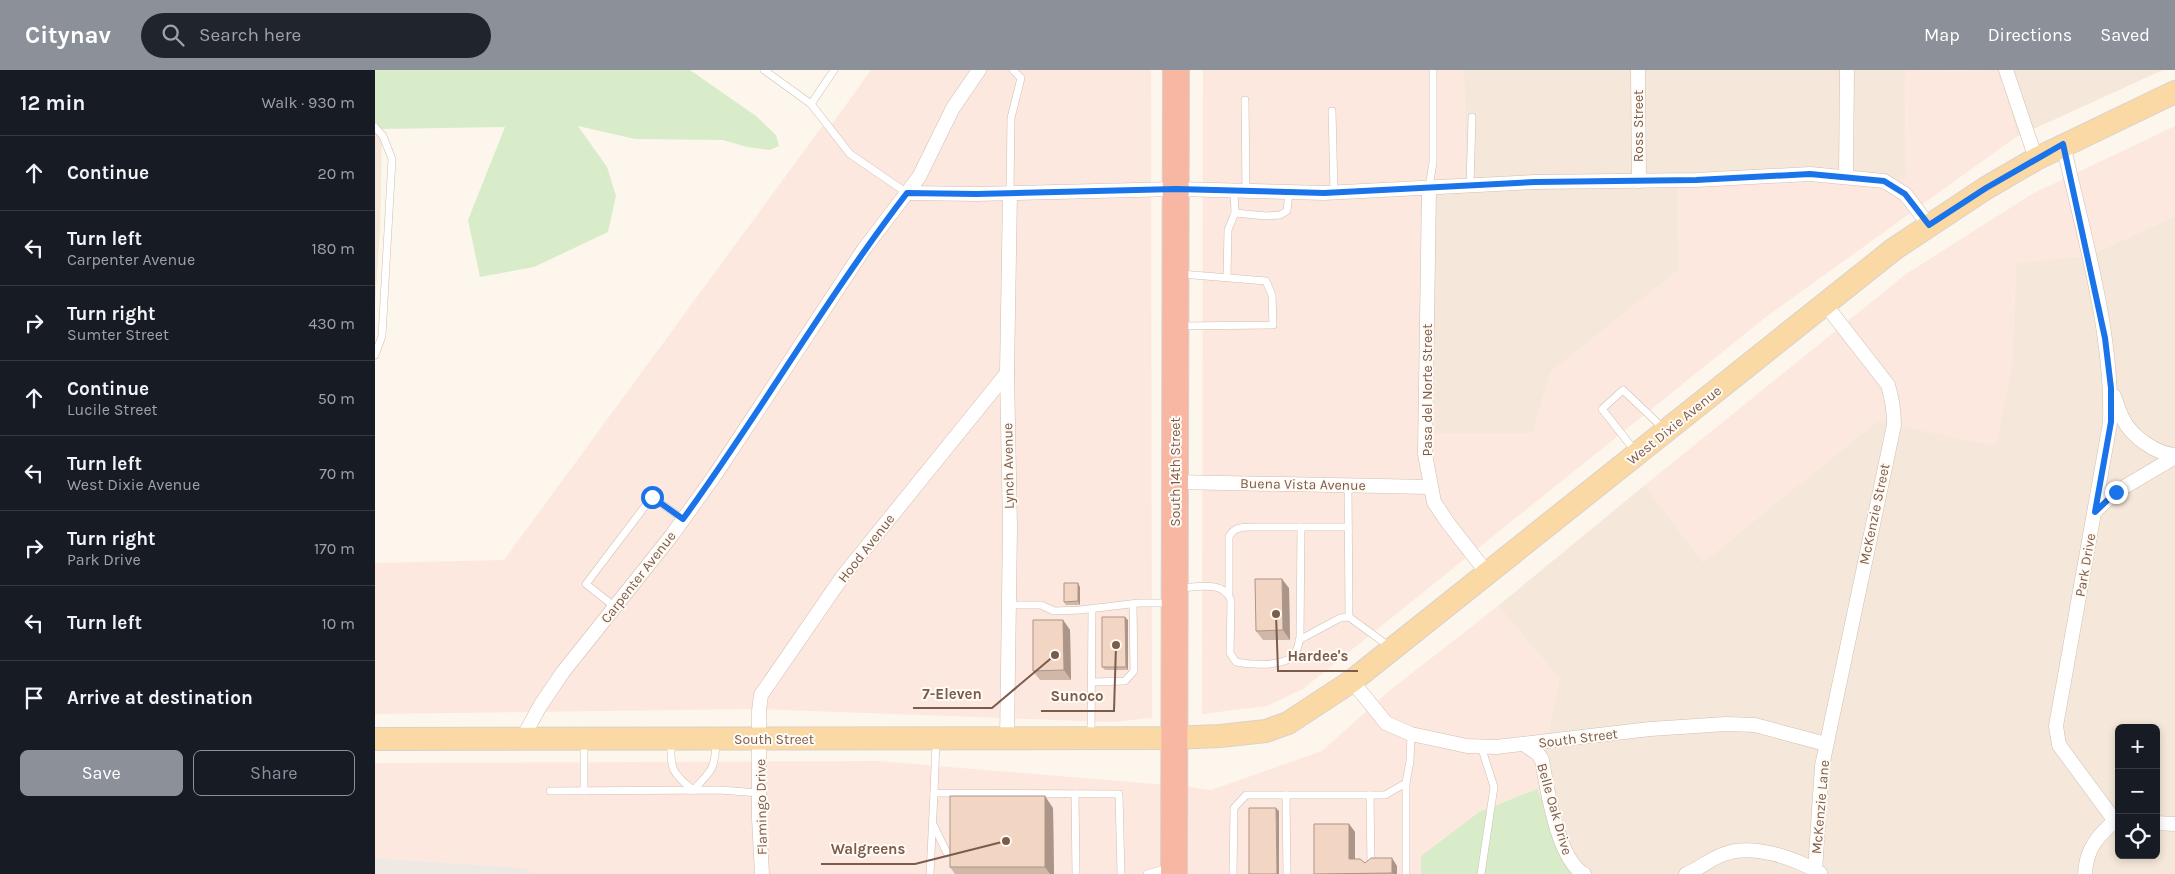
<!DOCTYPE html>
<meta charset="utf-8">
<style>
:root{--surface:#171b24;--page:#20242c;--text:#f1f3f6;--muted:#9ea1a6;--line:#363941;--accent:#8c9099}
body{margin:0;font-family:Karla,sans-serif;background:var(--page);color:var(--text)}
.controls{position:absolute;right:15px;bottom:15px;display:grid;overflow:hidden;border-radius:8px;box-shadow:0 2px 8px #0003}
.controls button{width:45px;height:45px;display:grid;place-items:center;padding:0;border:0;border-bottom:1px solid var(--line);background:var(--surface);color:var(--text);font:25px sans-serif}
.stop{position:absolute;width:15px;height:15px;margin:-11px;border:4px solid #1a73e8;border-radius:50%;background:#fff}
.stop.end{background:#1a73e8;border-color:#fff;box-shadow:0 1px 5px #0008}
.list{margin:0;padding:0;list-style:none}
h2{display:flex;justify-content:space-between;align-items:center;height:65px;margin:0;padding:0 20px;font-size:21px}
h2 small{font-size:16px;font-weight:400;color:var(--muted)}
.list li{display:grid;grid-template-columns:32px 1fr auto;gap:15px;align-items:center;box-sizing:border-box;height:75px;padding:0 20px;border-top:1px solid var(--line)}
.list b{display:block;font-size:19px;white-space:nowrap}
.list p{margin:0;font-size:16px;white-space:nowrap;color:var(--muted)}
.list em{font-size:16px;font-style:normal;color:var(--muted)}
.actions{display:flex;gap:10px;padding:15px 20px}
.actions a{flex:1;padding:11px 0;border:1px solid var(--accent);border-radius:8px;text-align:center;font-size:18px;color:var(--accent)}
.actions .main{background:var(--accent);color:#fff}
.icon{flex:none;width:28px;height:28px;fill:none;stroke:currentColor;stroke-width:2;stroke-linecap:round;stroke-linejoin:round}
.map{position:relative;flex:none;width:1800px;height:804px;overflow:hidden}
header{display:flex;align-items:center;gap:30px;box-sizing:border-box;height:70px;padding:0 25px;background:var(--accent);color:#fff}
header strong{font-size:24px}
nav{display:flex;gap:28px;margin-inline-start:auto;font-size:18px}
.search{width:350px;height:45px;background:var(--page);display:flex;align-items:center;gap:12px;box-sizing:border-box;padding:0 18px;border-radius:28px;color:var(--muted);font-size:19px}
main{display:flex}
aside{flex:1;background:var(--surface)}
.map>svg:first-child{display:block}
</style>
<header>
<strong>Citynav</strong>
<div class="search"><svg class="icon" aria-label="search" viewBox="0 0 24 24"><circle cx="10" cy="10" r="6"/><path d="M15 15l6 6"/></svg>Search here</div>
<nav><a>Map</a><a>Directions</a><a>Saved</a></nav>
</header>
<main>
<aside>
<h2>12 min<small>Walk · 930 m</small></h2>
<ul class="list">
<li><svg class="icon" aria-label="ahead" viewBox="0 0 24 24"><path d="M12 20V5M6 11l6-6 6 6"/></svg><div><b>Continue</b></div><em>20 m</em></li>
<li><svg class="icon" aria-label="left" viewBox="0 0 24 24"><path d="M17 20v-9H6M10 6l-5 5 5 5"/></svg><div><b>Turn left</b><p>Carpenter Avenue</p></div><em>180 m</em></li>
<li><svg class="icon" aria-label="right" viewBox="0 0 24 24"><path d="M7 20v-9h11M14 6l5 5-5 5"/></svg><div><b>Turn right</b><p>Sumter Street</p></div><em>430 m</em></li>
<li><svg class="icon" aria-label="ahead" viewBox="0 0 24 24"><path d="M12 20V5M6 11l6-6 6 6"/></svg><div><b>Continue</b><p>Lucile Street</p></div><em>50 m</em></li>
<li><svg class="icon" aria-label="left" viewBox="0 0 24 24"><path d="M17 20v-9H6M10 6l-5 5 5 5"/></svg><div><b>Turn left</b><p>West Dixie Avenue</p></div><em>70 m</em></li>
<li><svg class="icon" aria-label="right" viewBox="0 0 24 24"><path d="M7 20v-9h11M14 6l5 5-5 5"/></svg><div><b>Turn right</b><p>Park Drive</p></div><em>170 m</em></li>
<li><svg class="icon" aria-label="left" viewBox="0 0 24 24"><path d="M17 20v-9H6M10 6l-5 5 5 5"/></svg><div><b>Turn left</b></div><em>10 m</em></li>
<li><svg class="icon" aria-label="arrive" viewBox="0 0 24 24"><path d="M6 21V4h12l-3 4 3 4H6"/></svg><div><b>Arrive at destination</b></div></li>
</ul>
<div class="actions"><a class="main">Save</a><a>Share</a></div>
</aside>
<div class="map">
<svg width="1800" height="804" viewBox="0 0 1800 804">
<rect width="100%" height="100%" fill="#fdf6ec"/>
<g fill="#f5e8da" fill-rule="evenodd">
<path d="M1089 0H1530L1531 109 1303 116 1304 200 1176 302 1158 363H1059L1054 113H1090Z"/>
<path d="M1581 0H1788L1641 67 1628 1Z"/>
<path d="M0 59H7L5 161 0 236Z"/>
<path d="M1800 146V804H1207L1185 772 1162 719 1184 609 1123 536 1270 415 1328 492 1502 351 1620 375 1637 293 1641 192 1712 186ZM1744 658H1781V785H1744Z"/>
</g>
<g fill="#fde8e0">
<path d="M496 0H776L777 648 736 652 380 639 0 644V493L129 490 448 55 457 54Z"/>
<path d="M828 0H1089L1090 113H1054L1060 363H1158L1176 302 1304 200 1303 116 1531 109 1530 0 1628 1 1641 67 1391 247 928 619 892 636 827 644Z"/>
<path d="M1800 56V146L1712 186 1641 193 1637 293 1621 376 1502 351 1328 492 1270 415 1531 204 1657 124Z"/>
<path d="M1123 536 1184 609 1162 719 1104 742 1046 786V804H806V716L836 720 947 681 1014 621Z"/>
<path d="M502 691 791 715V804H156L151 798 0 788V693Z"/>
</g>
<path fill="#efe9e4" d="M0 788 152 798 156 804H0Z"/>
<g fill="#d8ecc9">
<path d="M0 0H315L381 46 401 65 404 76 394 80 372 77 348 70 260 69 203 56 232 97 241 126 233 162 159 197 105 207 93 150 130 57 7 59 0 55Z"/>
<path d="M1162 719 1185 772 1207 804H1046V786L1104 742Z"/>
</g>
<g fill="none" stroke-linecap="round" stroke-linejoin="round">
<g stroke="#d1beb0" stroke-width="8">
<g id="lane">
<path d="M389 0 436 34 475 84 532 123"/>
<path d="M870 30 871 122"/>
<path d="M436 34 459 0"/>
<path d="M957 41 959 122"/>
<path d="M0 57 8 66 17 89 7 266 0 285"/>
<path d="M1095 116 1097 47"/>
<path d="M1054 118 1058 92V0"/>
<path d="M635 123 636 48 646 8 638 0"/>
<path d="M860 143 891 146 905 145 912 141 914 122"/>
<path d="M852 206 853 160 860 143 859 121"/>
<path d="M804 256 898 255 897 225 891 211 806 204"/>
<path d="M1260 381 1227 339 1248 320 1289 359"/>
<path d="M973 415 974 547"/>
<path d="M805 518C822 517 850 510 856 531L855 583 861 592C875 595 901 596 914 589 922 584 923 576 925 568L926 457"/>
<path d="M854 523V467C858 458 866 457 876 457H973"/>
<path d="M633 535H666L679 541 705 540 764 533H794"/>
<path d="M240 537 211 514 277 427 308 449"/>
<path d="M924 570 965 548 974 547 1015 577"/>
<path d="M717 612 750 611 759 601 758 534"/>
<path d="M716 666 717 539"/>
<path d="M296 672C295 699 297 703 318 720 337 701 340 699 341 672"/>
<path d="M561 672 559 723 744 724 746 804"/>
<path d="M1106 676 1119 717 1106 804"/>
<path d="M1031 713V804"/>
<path d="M175 721 345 720 384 723"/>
<path d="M209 721V671"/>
<path d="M700 724 701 804"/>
<path d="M911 725 912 804"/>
<path d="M995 725 996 796"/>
<path d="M558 754 572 783"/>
<path d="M555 804 559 723"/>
<path d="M772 804 794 798"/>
<path d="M858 804 859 738 871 725H1010L1031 713 1035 691 1036 664"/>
</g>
</g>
<g stroke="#d1beb0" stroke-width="15">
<g id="street">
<path d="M1263 0 1264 111"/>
<path d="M1631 0 1661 89"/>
<path d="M1688 74C1708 163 1738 262 1735 353L1681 656 1684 675 1740 751"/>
<path d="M1471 107 1472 0"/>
<path d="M1054 118 1050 384 1059 432 1073 453 1112 503"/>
<path d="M532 123 601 124 801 119 949 123 1160 112 1321 110 1435 104 1509 111 1530 124 1554 155"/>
<path d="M1739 326C1742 334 1744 342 1748 349 1756 366 1781 384 1800 385"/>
<path d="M800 412 1055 417"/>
<path d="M1720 441 1741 422 1800 387"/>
<path d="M977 611 1011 653 1036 664 1092 676 1121 677 1275 659 1351 654 1380 655 1451 674"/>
<path d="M147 669 165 636 188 602 297 465 340 405 489 179 544 107 578 38 604 0"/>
<path d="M632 669 635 457 632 303 635 123"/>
<path d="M1150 675 1163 684 1167 690C1172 719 1183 790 1209 804"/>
<path d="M1781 753 1800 754"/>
<path d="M1440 800 1447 696 1519 355C1519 340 1517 328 1513 315L1450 234"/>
<path d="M387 804 384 748V641L386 625 468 506 632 303"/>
<path d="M1311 804C1324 799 1335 789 1349 784 1377 773 1420 788 1445 803"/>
<path d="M1710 804C1711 780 1722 766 1740 751"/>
</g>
</g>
<g stroke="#dad1cd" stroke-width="24">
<path id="primary" d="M0 669 798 668 845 666 891 661 913 653 977 611 1519 179 1611 118 1661 89 1800 22"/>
</g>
<g stroke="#dad1cd" stroke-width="28">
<path id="highway" d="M799 804 801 0"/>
</g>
<use href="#lane" stroke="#fff" stroke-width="7"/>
<use href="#street" stroke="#fff" stroke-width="14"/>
<use href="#primary" stroke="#fbd9a5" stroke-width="22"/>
<use href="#highway" stroke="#f7b7a3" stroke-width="26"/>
</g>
<g fill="#d1b7a8">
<path d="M705 517V535H691L689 532Z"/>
<path d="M914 518 915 570H888L881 561Z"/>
<path d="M688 550 695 560 696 610H665L658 601Z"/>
<path d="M753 550V600H730L727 597Z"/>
<path d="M678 738 679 804H580L575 797Z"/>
<path d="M974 754 980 762V789L990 793 1022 796V804H939Z"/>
</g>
<g fill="#aa9588">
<path d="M907 509 914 518 915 570 908 560Z"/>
<path d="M703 513 705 517V535L703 531Z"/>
<path d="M750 547 753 550V600L751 597Z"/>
<path d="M688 550 695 560 696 610 689 600Z"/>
<path d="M670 726 678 738 679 804H675L670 797Z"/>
<path d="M901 738 904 741V804H902Z"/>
<path d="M974 754 980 762V797L974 789Z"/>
<path d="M1017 788 1022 796V804H1018L1017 803Z"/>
</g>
<g fill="#f3d5c3" stroke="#aa9588">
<path d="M880 509H907L908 560 881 561Z"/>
<path d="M689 513H703V531L689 532Z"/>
<path d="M727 547H750L751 597H727Z"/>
<path d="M658 550H688L689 600 658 601Z"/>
<rect x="575" y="726" width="95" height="71"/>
<path d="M874 738H901L902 804H874Z"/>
<path d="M939 754H974V789H985L990 793 996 788H1017V803L939 804Z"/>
</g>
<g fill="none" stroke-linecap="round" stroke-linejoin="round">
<path stroke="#1a73e8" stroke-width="6" d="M277 427 308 449C386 342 452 227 532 123L601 124 801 119 949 123 1160 112 1321 110 1435 104 1509 111 1530 124 1554 155 1611 118 1688 74 1730 268 1736 318V352L1720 442 1741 422"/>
</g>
<g text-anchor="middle" stroke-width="4" stroke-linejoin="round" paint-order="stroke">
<g font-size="14" fill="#7a5c4d" stroke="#fffaf3">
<text transform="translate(1263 56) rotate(-90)" y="5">Ross Street</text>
<text transform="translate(1052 320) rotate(-90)" y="5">Pasa del Norte Street</text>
<text transform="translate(1299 355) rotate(-39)" y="5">West Dixie Avenue</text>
<text transform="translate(633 396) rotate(-91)" y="5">Lynch Avenue</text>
<text transform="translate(800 402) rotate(-90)" y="5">South 14th Street</text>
<text transform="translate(928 414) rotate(1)" y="5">Buena Vista Avenue</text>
<text transform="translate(1499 444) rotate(-78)" y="5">McKenzie Street</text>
<text transform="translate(491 478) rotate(-52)" y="5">Hood Avenue</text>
<text transform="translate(1710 495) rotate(-80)" y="5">Park Drive</text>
<text transform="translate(263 507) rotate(-52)" y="5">Carpenter Avenue</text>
<text transform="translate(1203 668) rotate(-7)" y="5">South Street</text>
<text x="399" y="674">South Street</text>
<text transform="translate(386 737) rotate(-91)" y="5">Flamingo Drive</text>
<text transform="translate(1445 737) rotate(-85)" y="5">McKenzie Lane</text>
<text transform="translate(1180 739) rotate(74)" y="5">Belle Oak Drive</text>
</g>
</g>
<path fill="none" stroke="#7a5c4d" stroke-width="2" d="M901 544L903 601H983M680 585L617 638H538M741 575L739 641H666M631 771L540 794H446"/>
<g fill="#7a5c4d" stroke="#fffaf3" stroke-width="2">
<circle cx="901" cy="544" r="5"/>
<circle cx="680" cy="585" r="5"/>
<circle cx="741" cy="575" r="5"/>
<circle cx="631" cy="771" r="5"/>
</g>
<g font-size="15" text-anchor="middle" font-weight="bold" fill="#7a5c4d" stroke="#fffaf3" stroke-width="4" stroke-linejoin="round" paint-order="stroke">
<text x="943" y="591">Hardee's</text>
<text x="577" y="629">7-Eleven</text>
<text x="702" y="631">Sunoco</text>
<text x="493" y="784">Walgreens</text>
</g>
</svg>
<div class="controls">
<button>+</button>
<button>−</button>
<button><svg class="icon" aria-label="locate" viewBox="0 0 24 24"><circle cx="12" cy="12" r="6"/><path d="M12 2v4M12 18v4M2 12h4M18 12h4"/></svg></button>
</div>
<div class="stop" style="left:277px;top:427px"></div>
<div class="stop end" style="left:1741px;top:422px"></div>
</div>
</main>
